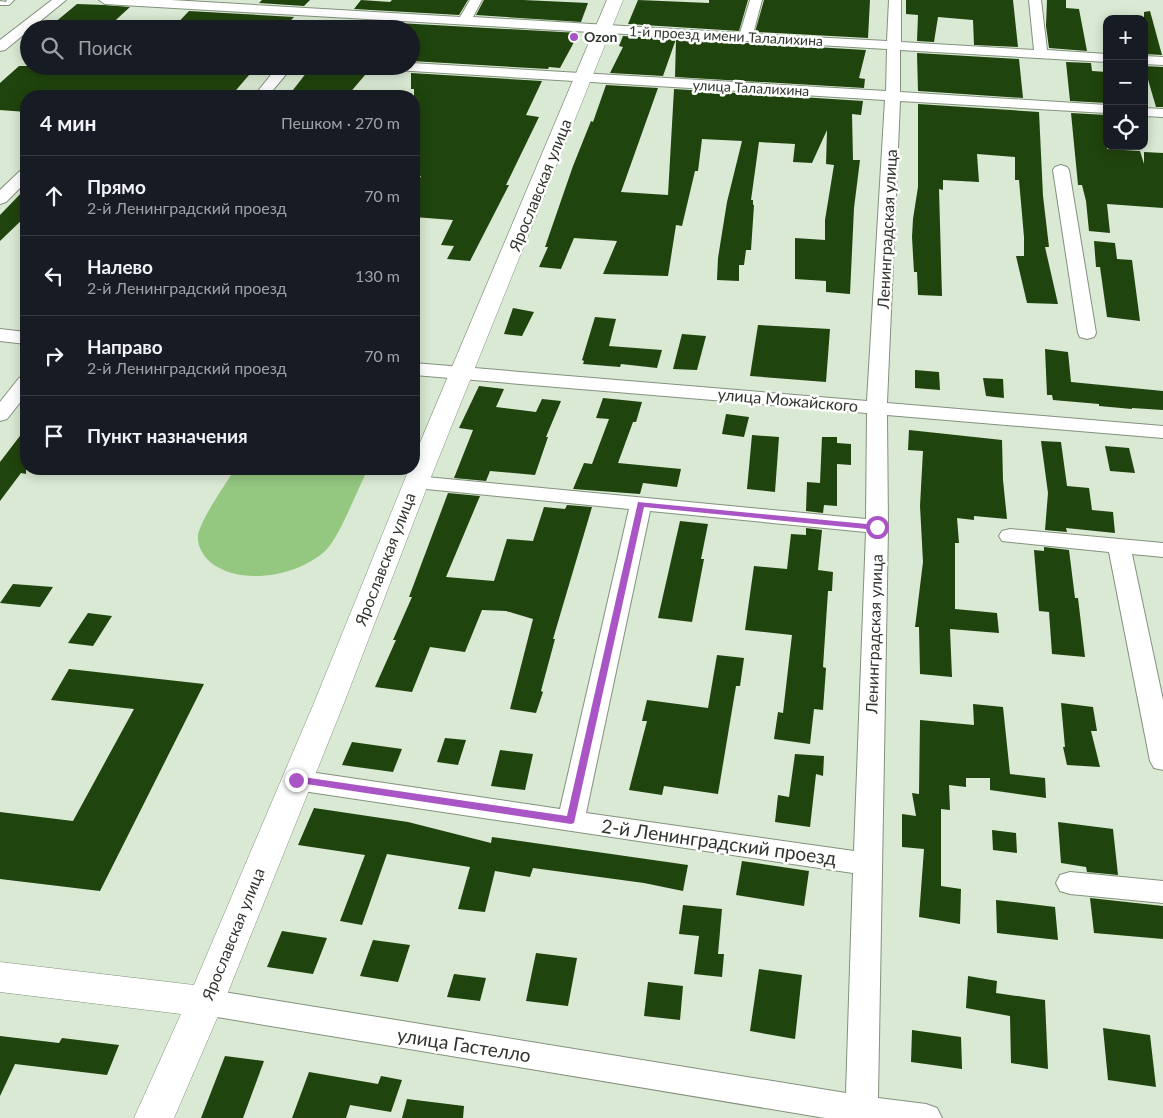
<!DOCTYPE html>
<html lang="ru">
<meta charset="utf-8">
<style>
:root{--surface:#171b24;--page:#242831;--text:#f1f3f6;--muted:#9ea1a6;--line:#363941}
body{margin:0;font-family:Lato,sans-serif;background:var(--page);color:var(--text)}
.controls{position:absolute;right:15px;top:15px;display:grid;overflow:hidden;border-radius:10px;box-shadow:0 2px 12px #0003}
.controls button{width:45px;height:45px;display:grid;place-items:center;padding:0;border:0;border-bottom:1px solid var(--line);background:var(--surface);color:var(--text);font:25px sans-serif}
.stop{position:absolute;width:15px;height:15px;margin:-11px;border:4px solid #a955c5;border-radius:50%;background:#fff}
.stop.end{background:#a955c5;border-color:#fff;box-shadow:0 1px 5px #0008}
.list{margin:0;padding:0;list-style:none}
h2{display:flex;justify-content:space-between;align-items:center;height:65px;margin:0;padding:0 20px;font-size:21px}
h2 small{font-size:16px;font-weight:400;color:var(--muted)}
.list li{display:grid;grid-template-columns:32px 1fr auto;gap:15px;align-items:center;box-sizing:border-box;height:80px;padding:0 20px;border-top:1px solid var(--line)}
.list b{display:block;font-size:19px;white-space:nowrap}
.list p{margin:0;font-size:16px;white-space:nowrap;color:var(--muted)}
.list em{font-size:16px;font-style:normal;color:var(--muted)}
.icon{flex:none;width:28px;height:28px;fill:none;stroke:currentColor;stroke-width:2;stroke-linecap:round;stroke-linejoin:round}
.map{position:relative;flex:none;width:1163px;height:1118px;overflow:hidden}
.search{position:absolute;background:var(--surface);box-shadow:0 2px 12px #0003;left:20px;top:20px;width:400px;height:55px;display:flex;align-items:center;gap:12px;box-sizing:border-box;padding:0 18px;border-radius:28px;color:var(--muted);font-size:19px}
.panel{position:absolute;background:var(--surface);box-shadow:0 2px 12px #0003;left:20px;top:90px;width:400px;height:385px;border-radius:20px}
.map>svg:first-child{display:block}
</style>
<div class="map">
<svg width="1163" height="1118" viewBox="0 0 1163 1118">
<rect width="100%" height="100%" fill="#d9e9d3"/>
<path fill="#94c780" d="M235 469H368C358 488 340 536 326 550 299 576 241 587 210 562 203 555 197 546 198 535 201 519 225 485 235 469Z"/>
<g fill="#20440d">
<path d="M262 0H310L304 6 259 3Z"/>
<path d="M361 0 390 2 392 0H468L459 15 354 9Z"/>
<path d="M484 0H523L588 3 581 22 476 15Z"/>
<path d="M638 0 709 3V0H748L739 31 628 24Z"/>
<path d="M764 0H870L868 38 755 32Z"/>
<path d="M906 0H1013L1018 47 974 45 973 20 938 17 934 42 917 41 918 15 906 14Z"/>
<path d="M1047 0H1066V8L1079 9 1087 51 1049 48 1046 26Z"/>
<path d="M77 4 104 5 130 7 106 29H47Z"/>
<path d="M189 11 294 17 283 29H172Z"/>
<path d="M1150 11 1162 55 1144 54V12Z"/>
<path d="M344 20 579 33 560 68 549 67 548 69 411 61V29H363L365 26 339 25Z"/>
<path d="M623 36 676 39 663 76 610 73 623 47 619 46Z"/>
<path d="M676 39 866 50 859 78 865 79 864 88 675 77Z"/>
<path d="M917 53 1019 59 1023 98 918 91Z"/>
<path d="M1066 62 1091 63 1092 71 1107 72V103L1070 101Z"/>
<path d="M19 66H214L255 68 231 96H26V112L0 110V83Z"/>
<path d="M1144 66 1163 67V107H1156Z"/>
<path d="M307 72H320L365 75 348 95 293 90Z"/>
<path d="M411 73 542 81 526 115 539 117 506 185H509L470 261 447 259 454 246 441 245 453 220 414 217V189L421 176 414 175V89H411Z"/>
<path d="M606 85 658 88 621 192 668 195 674 89 863 101 861 115 852 114 853 160H860L854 208 850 294 826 292V281L795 279V238L825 240V220L834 165 826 164 827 130 812 163 793 162 795 144 759 142 751 200H753V205H754L751 250H746L744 265H739V281L717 280 718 258 727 202 742 141 702 139 698 171H695L682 226 676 225 668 276 603 274 617 241 574 238 561 269 539 267 548 247H545L573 166 591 121 593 122Z"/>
<path d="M918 104 1039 112 1043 196 1049 247H1045L1058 304 1027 303 1016 256H1024V237L1019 180H1015V157L977 154 979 182 943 180V190L939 189 942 296 918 295 917 272H914L912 237 913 219 918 187Z"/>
<path d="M1071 113 1107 115V149L1140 151 1144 164V152L1163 153V208L1107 204 1110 233 1089 231 1086 201 1082 185H1078Z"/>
<path d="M26 188V216L0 241V215Z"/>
<path d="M1094 241 1115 243 1117 259 1132 260 1140 321 1107 317 1100 267H1096Z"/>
<path d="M513 308 534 312 522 336 504 334Z"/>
<path d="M595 317 616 319 609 346 662 350 657 368 621 364 620 367 583 364 584 361 582 360Z"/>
<path d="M758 325 830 329 826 382 750 376Z"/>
<path d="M682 334 706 336 697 370 673 369Z"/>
<path d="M1045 349 1068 352 1071 382 1163 391V410L1132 408V409L1099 406V404L1053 400 1052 395H1047Z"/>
<path d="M915 370 939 372 940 390 915 388Z"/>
<path d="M983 378 1003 379 1004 398 986 396Z"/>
<path d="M479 386 504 389 496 407 536 412 542 399 561 401 546 437H548L535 475 490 471 486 481 454 478 473 430 459 428Z"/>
<path d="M603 398 642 402 636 422H633L618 463 681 469 677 487 643 483 640 494 573 489 584 463 592 464 609 419 596 418Z"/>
<path d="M726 414 749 417 744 437 722 434Z"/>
<path d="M26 428V474L21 473 0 501V462Z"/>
<path d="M909 430 1002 440 1003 480 1007 519 974 516V520L957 518 959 543H955V609L997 613 999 633 950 629 952 677 920 674 919 627H915L923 562 920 506 923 451 908 450Z"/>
<path d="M752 435 779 437 775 492 747 489Z"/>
<path d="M822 437H837V443L851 444V465L837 464V506L824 505 823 513 806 511 807 482 820 483Z"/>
<path d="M1041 441 1061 442 1067 486 1089 488 1092 510 1113 512 1115 533 1066 528 1067 532 1045 530 1048 493Z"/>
<path d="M1105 446 1129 448 1135 473 1110 471Z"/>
<path d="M448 493 480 496 446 577 494 581 507 539 533 541 544 507 565 509 567 505 592 507 553 639H555L541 691 543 692 536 713 510 709 533 619 506 611 482 610 465 652 430 647 412 692 375 687 396 640H393L412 597H409Z"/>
<path d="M680 521 708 524 701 559H704L692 622 658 618Z"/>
<path d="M806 528 822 530 818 570 833 572 832 591H828L823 667 826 668 823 710 814 709 810 744 774 739 778 712 783 713 792 635 745 630 754 566 787 569 791 534 806 535Z"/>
<path d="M1044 547 1069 550 1075 598H1078L1085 657 1052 654 1049 612 1039 611 1034 550 1044 551Z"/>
<path d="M13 584 53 587 40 607 0 603Z"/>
<path d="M88 613 112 616 93 646 68 643Z"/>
<path d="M717 655 744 658 740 686H736L718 794 664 786 662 795 629 790 647 721H642L647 700 708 708Z"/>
<path d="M69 669 204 684 100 891 0 879V812L73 821 134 709 51 700Z"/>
<path d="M1061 703 1093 707 1097 731H1091L1100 767 1067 765 1063 747H1065Z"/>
<path d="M973 704 1003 707 1010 774 1045 778 1046 798 990 790V778H966V787L949 785 950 810 941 809V886L961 889 960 924 919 917 924 849 902 847V814L916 816 912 793 919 794 920 720 974 725Z"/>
<path d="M445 738 466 740 458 765 437 762Z"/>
<path d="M352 742 402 749 393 772 342 765Z"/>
<path d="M500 750 533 754 525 790 491 786Z"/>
<path d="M795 754 824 756 823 776 816 774 810 827 775 822 778 795 789 797Z"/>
<path d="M314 808 408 822 491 843 492 837 688 865 683 891 644 883 533 868 530 877 495 871 485 912 458 909 470 867 387 854 362 925 340 921 365 855 298 845Z"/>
<path d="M1058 822 1113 829 1118 875 1087 872 1086 867 1061 863Z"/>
<path d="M992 830 1016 833 1017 853 993 850Z"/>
<path d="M742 861 809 871 804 906 736 895Z"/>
<path d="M1090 898 1163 906V939L1094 933Z"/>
<path d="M996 900 1055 907 1058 940 997 933Z"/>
<path d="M683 905 722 909 718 954H724L722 977 694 974 699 936 679 934Z"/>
<path d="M282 931 327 938 313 974 267 967Z"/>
<path d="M373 940 410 945 398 982 360 976Z"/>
<path d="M536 953 577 958 568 1006 526 1001Z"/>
<path d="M759 969 802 975 795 1039 750 1031Z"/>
<path d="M454 974 486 978 480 1001 447 997Z"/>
<path d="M968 976 997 981 996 993 1045 1000 1048 1069 1011 1063 1010 1016 966 1008Z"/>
<path d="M648 982 683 986 680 1020 644 1016Z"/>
<path d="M1103 1028 1150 1035 1156 1087 1108 1080Z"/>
<path d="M912 1030 961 1037 962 1069 911 1062Z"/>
<path d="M0 1036 59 1043 62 1038 119 1045 107 1075 15 1064 0 1096Z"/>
<path d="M225 1056 264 1061 243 1118H201Z"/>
<path d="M309 1072 378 1084 381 1076 402 1080 391 1112 350 1105 346 1118H292Z"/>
<path d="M407 1099 464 1106 463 1118H402Z"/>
</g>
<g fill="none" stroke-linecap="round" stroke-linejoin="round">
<g stroke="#83917d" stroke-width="2">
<path id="lane" d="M7 0H14L9 5H0V1L6 2Z"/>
</g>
<g stroke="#83917d" stroke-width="2">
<g id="street">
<path d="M52 0H66L5 50 0 51V40Z"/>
<path d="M99 0H171L460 17 470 0H482L473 17 740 33 750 0H762L753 34 887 41 889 0H901V42L1034 50 1029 0H1041L1047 50 1107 54V62L900 50V92L1107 105V113L900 101 887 403 1163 426V438L887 415 888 527 878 1098 926 1104 937 1108 942 1118H825L205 1015 194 1011 190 1002 194 993 205 989 846 1093 853 873 296 790 287 787 283 780 287 773 296 770 560 809 629 509 416 488 409 486 405 482 409 478 416 476 866 519 867 413 414 375V363L867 401 885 100 395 70 388 66H411V63L886 91 887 49 105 4ZM650 511 866 532 854 851 586 813Z"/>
<path d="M1144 56 1163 57V65L1144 64Z"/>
<path d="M278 66H293L268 96H254Z"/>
<path d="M1144 108 1163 109V117L1144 116Z"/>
<path d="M1061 165 1067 167 1069 170 1096 333 1094 337 1087 339 1080 337 1078 333 1053 170 1055 167Z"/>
<path d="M26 169V182L6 202 0 204V190L20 171Z"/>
<path d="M0 329 26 332V344L0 341Z"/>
<path d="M26 376V395L7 419 0 421V402L19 378Z"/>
<path d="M1010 529 1163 543V557L1132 554 1163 700V770L1154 768 1150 761 1109 552 1002 541 999 536 1002 531Z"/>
<path d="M1070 872 1163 881V903L1070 894 1060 891 1056 883 1060 875Z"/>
</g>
</g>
<g stroke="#83917d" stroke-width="1">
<path id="secondary" d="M607 0H623L429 482 344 703 224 1002 174 1118H134L181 1014 0 992V962L194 985 314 703 409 469H414V457Z"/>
</g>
<use href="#lane" fill="#fff" fill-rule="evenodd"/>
<use href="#street" fill="#fff" fill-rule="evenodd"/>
<use href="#secondary" fill="#fff" fill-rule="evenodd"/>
</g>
<path fill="#a955c5" d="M638 502 877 525 881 527 877 530 644 507 574 823 571 824 293 782V777L296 776 567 816Z"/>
<circle fill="#a955c5" stroke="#fff" stroke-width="2" cx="574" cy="37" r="5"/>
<g text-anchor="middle" stroke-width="5" stroke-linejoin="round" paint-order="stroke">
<g font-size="14" fill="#30362d" stroke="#fff">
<text transform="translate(726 36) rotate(3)" y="5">1-й проезд имени Талалихина</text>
<text transform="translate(751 88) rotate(3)" y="5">улица Талалихина</text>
</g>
<g font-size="14" font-weight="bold" fill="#30362d" stroke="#fff" text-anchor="start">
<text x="584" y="42">Ozon</text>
</g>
<g font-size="16" fill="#30362d" stroke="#fff">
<text transform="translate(540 185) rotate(-68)" y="6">Ярославская улица</text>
<text transform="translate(887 229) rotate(-87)" y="6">Ленинградская улица</text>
<text transform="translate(788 400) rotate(5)" y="6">улица Можайского</text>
<text transform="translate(385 559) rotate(-69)" y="6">Ярославская улица</text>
<text transform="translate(874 634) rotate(-88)" y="6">Ленинградская улица</text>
<text transform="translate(233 934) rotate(-68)" y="6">Ярославская улица</text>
</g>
<g font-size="19" fill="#30362d" stroke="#fff">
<text transform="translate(719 842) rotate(8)" y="7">2-й Ленинградский проезд</text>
<text transform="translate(464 1045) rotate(9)" y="7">улица Гастелло</text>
</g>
</g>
</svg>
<div class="controls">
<button>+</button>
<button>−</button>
<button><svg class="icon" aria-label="locate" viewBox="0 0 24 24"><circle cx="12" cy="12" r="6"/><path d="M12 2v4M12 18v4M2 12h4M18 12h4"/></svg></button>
</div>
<div class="stop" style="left:877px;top:527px"></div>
<div class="stop end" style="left:296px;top:780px"></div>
<div class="search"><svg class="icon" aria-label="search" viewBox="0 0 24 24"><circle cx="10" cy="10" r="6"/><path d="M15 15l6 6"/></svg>Поиск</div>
<section class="panel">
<h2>4 мин<small>Пешком · 270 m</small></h2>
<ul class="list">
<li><svg class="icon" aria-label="ahead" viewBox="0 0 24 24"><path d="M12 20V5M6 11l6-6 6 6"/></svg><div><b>Прямо</b><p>2-й Ленинградский проезд</p></div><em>70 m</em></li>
<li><svg class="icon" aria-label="left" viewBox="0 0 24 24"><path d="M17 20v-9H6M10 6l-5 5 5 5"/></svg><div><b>Налево</b><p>2-й Ленинградский проезд</p></div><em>130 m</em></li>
<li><svg class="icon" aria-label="right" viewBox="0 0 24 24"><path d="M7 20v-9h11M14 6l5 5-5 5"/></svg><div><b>Направо</b><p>2-й Ленинградский проезд</p></div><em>70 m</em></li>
<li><svg class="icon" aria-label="arrive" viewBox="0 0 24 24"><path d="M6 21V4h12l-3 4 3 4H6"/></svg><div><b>Пункт назначения</b></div></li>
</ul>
</section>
</div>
